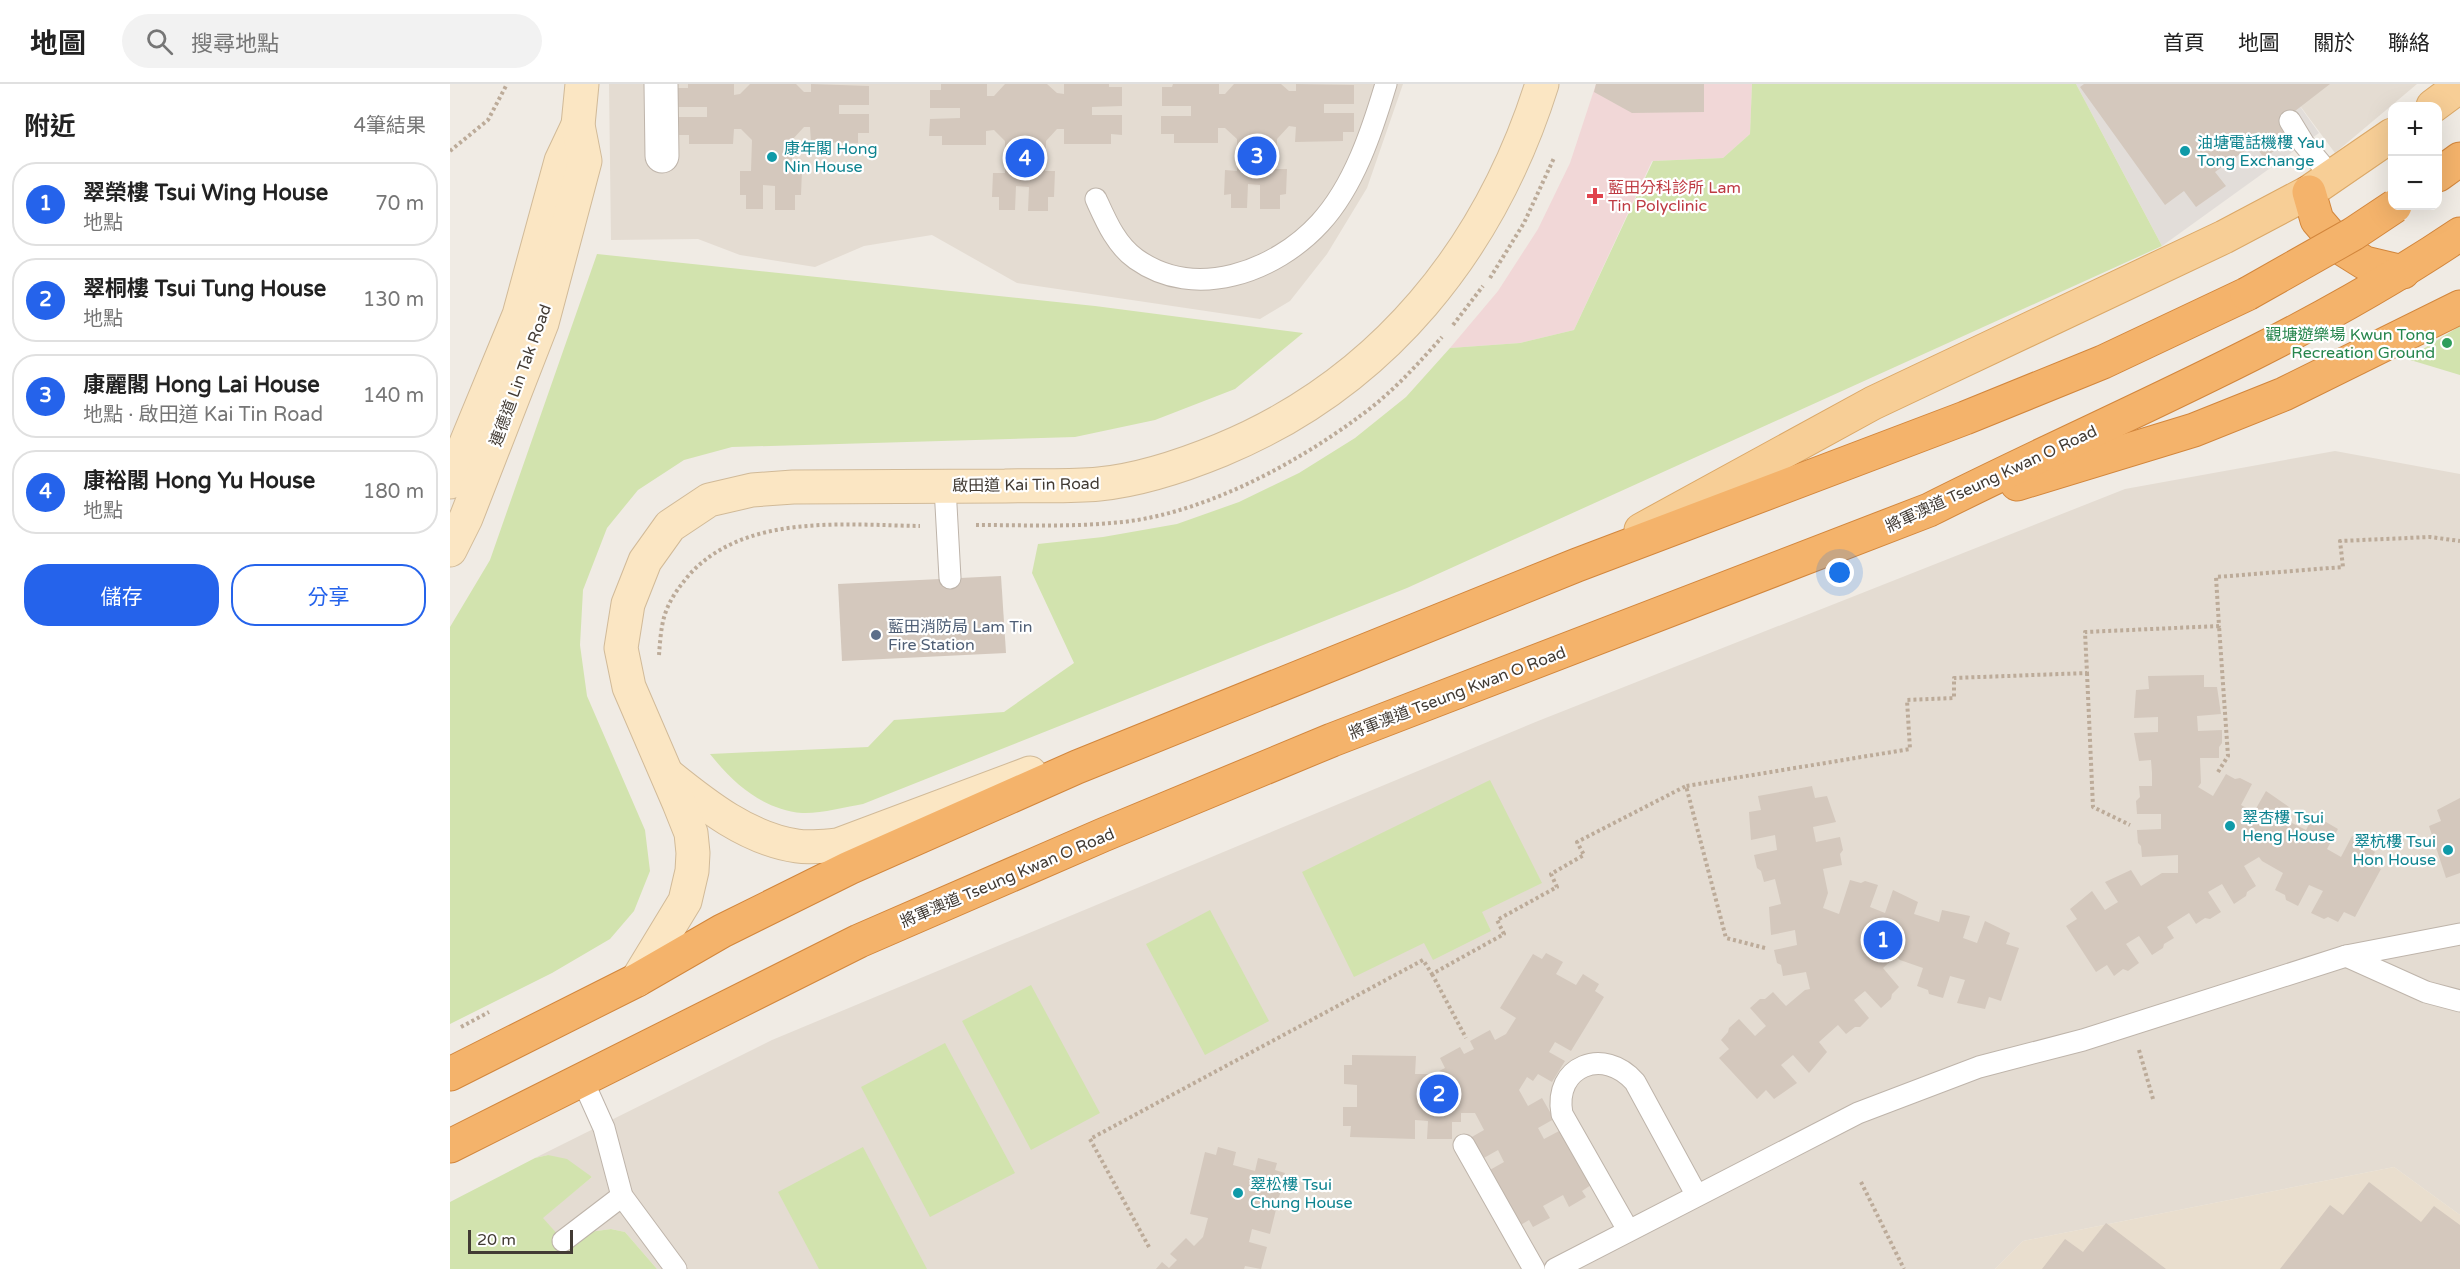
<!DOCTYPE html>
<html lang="zh-TW">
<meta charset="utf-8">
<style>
:root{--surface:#fff;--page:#f2f2f2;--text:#222;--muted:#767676;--line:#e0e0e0;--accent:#2563eb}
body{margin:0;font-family:"Varela Round","Noto Sans TC",sans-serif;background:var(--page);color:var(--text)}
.controls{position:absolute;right:18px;top:18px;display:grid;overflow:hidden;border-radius:12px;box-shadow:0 6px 24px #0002}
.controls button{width:54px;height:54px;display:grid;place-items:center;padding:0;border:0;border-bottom:2px solid var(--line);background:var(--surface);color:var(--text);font:30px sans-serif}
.scale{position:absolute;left:18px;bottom:15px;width:105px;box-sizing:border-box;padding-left:6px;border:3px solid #423b34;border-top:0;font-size:16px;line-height:21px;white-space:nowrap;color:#423b34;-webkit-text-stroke:4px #fff;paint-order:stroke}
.you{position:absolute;left:1390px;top:489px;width:21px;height:21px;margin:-15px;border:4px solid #fff;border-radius:50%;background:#1a73e8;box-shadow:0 0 0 9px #1a73e833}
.badge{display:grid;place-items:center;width:39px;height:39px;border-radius:50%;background:var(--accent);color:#fff;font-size:20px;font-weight:700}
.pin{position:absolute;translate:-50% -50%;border:3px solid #fff;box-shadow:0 2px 6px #0006}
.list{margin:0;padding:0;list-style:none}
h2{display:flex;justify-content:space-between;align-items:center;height:78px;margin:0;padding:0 24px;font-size:26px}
h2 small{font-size:20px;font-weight:400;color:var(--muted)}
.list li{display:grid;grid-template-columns:39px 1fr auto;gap:18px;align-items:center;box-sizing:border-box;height:84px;margin:0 12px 12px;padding:0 12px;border:2px solid var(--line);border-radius:24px}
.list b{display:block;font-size:22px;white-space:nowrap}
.list p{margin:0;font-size:20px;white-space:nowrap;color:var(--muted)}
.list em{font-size:20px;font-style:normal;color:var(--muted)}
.actions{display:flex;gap:12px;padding:18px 24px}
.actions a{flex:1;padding:14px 0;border:2px solid var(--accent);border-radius:24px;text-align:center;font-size:21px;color:var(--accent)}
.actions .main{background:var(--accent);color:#fff}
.icon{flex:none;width:33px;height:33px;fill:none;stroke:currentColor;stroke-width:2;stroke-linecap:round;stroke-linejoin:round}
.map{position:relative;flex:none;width:2010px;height:1185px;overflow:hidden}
header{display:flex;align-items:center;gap:36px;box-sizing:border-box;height:84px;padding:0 30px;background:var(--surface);border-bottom:2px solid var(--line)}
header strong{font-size:28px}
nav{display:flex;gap:33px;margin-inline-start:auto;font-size:21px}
.search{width:420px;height:54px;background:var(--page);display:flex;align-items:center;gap:15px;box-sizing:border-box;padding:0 21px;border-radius:33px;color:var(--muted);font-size:22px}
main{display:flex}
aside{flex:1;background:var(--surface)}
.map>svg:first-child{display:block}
</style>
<header>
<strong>地圖</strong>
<div class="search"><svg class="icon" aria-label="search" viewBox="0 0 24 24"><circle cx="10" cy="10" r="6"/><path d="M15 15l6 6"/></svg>搜尋地點</div>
<nav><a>首頁</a><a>地圖</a><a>關於</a><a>聯絡</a></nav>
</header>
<main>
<aside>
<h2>附近<small>4筆結果</small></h2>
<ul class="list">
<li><span class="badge">1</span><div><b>翠榮樓 Tsui Wing House</b><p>地點</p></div><em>70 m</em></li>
<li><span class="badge">2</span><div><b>翠桐樓 Tsui Tung House</b><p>地點</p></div><em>130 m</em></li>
<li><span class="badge">3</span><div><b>康麗閣 Hong Lai House</b><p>地點 · 啟田道 Kai Tin Road</p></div><em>140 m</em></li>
<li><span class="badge">4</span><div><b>康裕閣 Hong Yu House</b><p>地點</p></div><em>180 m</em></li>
</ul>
<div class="actions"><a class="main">儲存</a><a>分享</a></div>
</aside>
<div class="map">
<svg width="2010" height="1185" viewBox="0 0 2010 1185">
<rect width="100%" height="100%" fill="#f0ebe4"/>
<g fill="#e4dcd2">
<path d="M159 0H953L917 104 877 170 840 217 810 235 567 199 482 151 414 162 365 183 290 171 248 155 161 156Z"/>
<path d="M1834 0H1967L1885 69Z"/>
<path d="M1885 367 2010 390V1131L1944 1083 1573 1157 1545 1185H207L175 1148 161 1145 139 1148 119 1163 92 1134 142 1093 98 1071 85 1074 322 956 1088 637 1675 405Z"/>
</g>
<path fill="#e2ddd9" d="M1626 0H1834L1869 49 1712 162Z"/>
<path fill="#e9dece" d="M1944 1083 2010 1131V1185H1545L1573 1157Z"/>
<path fill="#f1d7d7" d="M1146 0H1302L1300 50 1273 74 1202 77 1124 246 1070 259 1000 264 1048 207 1088 145 1120 79Z"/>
<g fill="#d2e3ae">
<path d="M1302 0H1626L1712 162 957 504 413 720C396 723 369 730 352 729 312 725 284 700 260 670L418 663 444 636 554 628 624 579 582 489 588 460 653 453 727 440 789 418 849 389 905 354 956 313 1000 264 1070 259 1124 246 1203 77 1273 74 1300 50Z"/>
<path d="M147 170 645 222 853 249 785 305 705 336 625 353 282 363 234 376 188 406 157 444 133 506 130 561 137 612 195 746 200 787 184 827 160 855 102 889 0 940V543L40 476Z"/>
<path d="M2010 242V291L1957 275Z"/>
<path d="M1040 696 1092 799 1032 828 1041 847 983 876 974 859 904 893 852 788Z"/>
<path d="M760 826 819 937 755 971 696 860Z"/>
<path d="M581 901 650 1029 581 1066 512 937Z"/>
<path d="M495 959 565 1089 480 1133 411 1003Z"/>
<path d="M413 1063 477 1185H369L328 1108Z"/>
<path d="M98 1071 117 1075 142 1093 93 1134 119 1163 139 1148 161 1145 175 1148 207 1185H0V1118L85 1074Z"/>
</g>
<g fill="#d4c8bd">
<path d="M238 0H284V11L290 10 300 0H346L354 8H361V0L419 2V21H389V30H419V49H408V59L361 58 360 43H354L342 56V86H352L351 111H345V126H325V102L313 101V125H296V111H290V87H301L302 56 291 45H284L283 60H239V51H226V33H257V23H227V4H238Z"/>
<path d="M491 0H537V12H544L555 0H597L607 9 614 10V0H659V3H672V22L642 23V31H672V51L661 50V60H614V45H607L596 57 595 87H605L604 113H598V127H578L579 103 566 102 565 126H549V113H542L543 89H555V57L544 46 536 47V61H492V52H479L480 35 510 34V24H480V6H491Z"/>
<path d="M723 0H769V10H775L784 0H831L839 7H846V0L904 1V20H874V29H904V48H893V57L845 58 846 43 839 42 827 55 826 85H837L836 110 830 111V125H810V101L798 100 797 124H781V110L774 111 775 86 787 87V55L775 44H768V59H724V50H711V32H741V22H712V3H722Z"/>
<path d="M1146 0H1254V28L1182 29 1144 8Z"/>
<path d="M1634 0H1880L1832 37 1844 53 1814 74 1804 60 1765 88 1776 102 1746 123 1734 107 1715 121 1630 3Z"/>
<path d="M551 492 556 569 392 577 388 500Z"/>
<path d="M1754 591V603H1767L1771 630 1747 632 1748 647 1772 646V659L1769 663V674H1750L1751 699 1748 703 1763 712 1776 690 1785 695 1790 694 1802 700 1791 721 1804 728 1816 707 1839 723 1833 734 1844 740 1856 746 1862 735 1872 740 1876 738 1888 745 1877 765 1891 773 1902 752 1925 768 1919 779 1931 785 1905 833 1894 828 1888 838 1878 833 1874 835 1861 829 1873 807 1859 801 1848 822 1836 816 1835 811 1825 806 1833 789 1812 777 1809 773 1794 782 1806 802 1797 808 1796 812 1784 820 1772 800 1758 808 1771 828 1760 835 1755 834 1746 840 1739 829 1717 843 1724 854 1714 860 1713 864 1702 871 1689 852 1676 860 1689 879 1678 887 1673 885 1664 892 1657 881 1646 888 1616 842 1627 835 1620 825 1642 807 1655 826 1668 818 1655 798 1681 786 1691 802 1712 789H1728V771L1692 773 1691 762 1688 759 1687 746 1711 745V730H1687L1686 717 1690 713 1689 702H1702V689L1701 676 1689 677 1684 649 1708 648V633L1684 634 1686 606 1699 605 1698 592Z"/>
<path d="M1362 702 1365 714 1377 712 1386 738 1363 743 1366 758 1390 753 1393 766 1390 770 1392 781 1373 785 1378 809 1373 824 1389 830 1400 796 1411 799 1415 797 1428 801 1420 823 1435 829 1443 806 1468 818 1464 830 1489 838 1492 826 1520 832 1513 854 1527 859 1535 837 1560 849 1556 860 1569 864 1551 917 1539 913 1535 925 1507 919 1515 896 1500 892 1493 914 1479 910 1478 906 1467 902 1473 884 1450 876 1446 872 1433 884 1449 903 1442 910 1441 915 1431 924 1415 907 1404 916 1419 934 1410 943H1405L1396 950 1388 941 1369 958 1377 968 1359 989 1343 971 1331 981 1347 999 1324 1015 1316 1006 1307 1015 1269 974 1279 965 1271 956 1278 948 1279 944 1289 935 1305 952 1316 942 1300 924 1310 915H1315L1323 908 1336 922 1355 906 1360 905 1356 888 1333 892 1331 881 1327 879 1324 866 1347 861 1345 846 1321 851 1319 823 1331 820 1325 795 1314 798 1311 787 1307 784 1304 771 1327 766 1325 751 1301 756 1299 728 1311 726 1308 712Z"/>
<path d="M2010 714V789L1996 794 1979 742 1991 737 1987 726Z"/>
<path d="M1096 869 1113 878 1106 890 1126 901 1133 890 1149 900 1145 907 1154 913 1121 967 1105 958 1099 968 1115 977 1102 998 1088 990 1083 997 1077 993 1069 1006 1078 1022 1092 1014 1104 1035 1088 1044 1094 1055 1111 1046 1141 1101 1132 1107 1136 1113 1119 1123 1113 1111 1093 1122 1100 1134 1083 1143 1079 1136 1069 1142 1038 1087 1054 1078 1048 1066 1032 1075 1020 1054 1034 1046 1025 1029H1011V1038H1002V1055H977L978 1037 965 1036V1055L900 1053 901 1042H893V1023H907V1001L894 1000V981H902V971L966 972 965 990H983L995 984 990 974 1010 963 1014 970 1024 965 1020 957 1040 946 1045 956 1056 950 1066 934 1050 924 1083 870 1092 875Z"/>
<path d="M768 1063 786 1068 783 1081 805 1087 808 1074 827 1079 825 1086 835 1089 820 1150 802 1145 799 1158 817 1163 811 1185 795 1182 794 1185H706L712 1178 719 1184 727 1176 720 1170 736 1154 744 1162 753 1153 758 1134 740 1130 755 1068 766 1071Z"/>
<path d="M1919 1098 1971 1138 1984 1122 2010 1141V1185H1830L1880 1121 1893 1131Z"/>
<path d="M1656 1139 1716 1185H1592L1615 1155 1633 1168Z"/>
</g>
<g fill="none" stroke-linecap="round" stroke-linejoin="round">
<g stroke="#beb4aa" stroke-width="23">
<g id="lane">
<path d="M1840 37 1854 60 1882 93"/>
<path d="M646 115C656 137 666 161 686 175 745 217 825 188 870 139 904 102 922 47 936 0"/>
<path d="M495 403 500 494"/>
<path d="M1896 872 1976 908 2010 917"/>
<path d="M132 995 154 1044 172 1112 226 1185"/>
<path d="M1014 1061 1084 1185"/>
<path d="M1178 1146 1112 1030C1103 982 1154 962 1185 998L1246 1110"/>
<path d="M113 1157 172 1112"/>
<path d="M1105 1185 1408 1029 1529 983 1633 956 1896 872 2010 850"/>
</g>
</g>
<g stroke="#beb4aa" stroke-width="35">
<path id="street" d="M211 0 212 72"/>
</g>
<g stroke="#d1ba98" stroke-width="35">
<g id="secondary">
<path d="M0 398 69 231 111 77 128 41"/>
<path d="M0 466 16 434 92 239 135 77 128 41 132 0"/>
<path d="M218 691C255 721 298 755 347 762 360 764 375 762 388 761L580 689"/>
<path d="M187 896 235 817 242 787 243 769 241 749 229 719 179 603 171 564 178 520 195 477 220 442 259 416 302 406 343 403C413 403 484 403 555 402 586 401 618 403 649 400 691 396 732 382 771 366 933 299 1040 165 1092 0"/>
</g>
</g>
<g stroke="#dba867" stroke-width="35">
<g id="primary">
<path d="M1983 22 2010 2"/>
<path d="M1191 446 1423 319 1774 153 1859 108 1942 51"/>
</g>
</g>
<g stroke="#d2863c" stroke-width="35">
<g id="highway">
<path d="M1988 91 2010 75"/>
<path d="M1859 108 1867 136 1891 164 1915 179 1953 188"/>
<path d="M1567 400 1744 346 1834 310 2010 223"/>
<path d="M0 990 187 896 272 847 399 784 627 683 1127 481 1515 334 1653 278 1797 210"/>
<path d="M0 1062 409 857 653 751 882 656 1479 426C1657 336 1844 262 2010 150"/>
</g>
</g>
<g stroke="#bcab99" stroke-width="4" stroke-dasharray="3 3" stroke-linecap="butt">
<path d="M0 67 38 36 57 0"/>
<path d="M1040 194 1074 139 1104 74"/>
<path d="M1003 241 1033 202"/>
<path d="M526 441C571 441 617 443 662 439 747 433 843 382 910 332 941 310 967 281 992 253"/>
<path d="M209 571C210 558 211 542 215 530 220 515 229 503 239 491 295 429 395 441 470 442"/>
<path d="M1637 589 1643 723 1680 741"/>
<path d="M1768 688 1778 672 1769 542"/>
<path d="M1315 864 1276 854 1236 702 1460 665 1457 616 1504 614V594L1637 589 1635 548 1769 542 1766 493 1893 483 1890 457 1980 453 2010 457"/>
<path d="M982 890 1016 954"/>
<path d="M11 943 39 928"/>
<path d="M1689 966 1703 1015"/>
<path d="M1411 1098 1454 1185"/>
<path d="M699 1163 640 1055 973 876 982 890 1054 850 1047 836 1107 803 1101 790 1134 771 1127 758 1236 702"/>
</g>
<use href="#lane" stroke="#fff" stroke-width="21"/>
<use href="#street" stroke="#fff" stroke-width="33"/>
<use href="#secondary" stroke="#fbe6c3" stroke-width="33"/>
<use href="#primary" stroke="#f7ce96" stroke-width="33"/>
<use href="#highway" stroke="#f4b36b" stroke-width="33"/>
<g stroke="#d2863c" stroke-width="35" stroke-linecap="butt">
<path id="highway-bridge" d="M1797 210 1903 150 1945 122"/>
</g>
<use href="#highway-bridge" stroke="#f4b36b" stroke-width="33"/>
</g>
<g fill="#0f9aa8" stroke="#fff" stroke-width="2">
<circle cx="1735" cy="67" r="6"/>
<circle cx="322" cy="73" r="6"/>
<circle cx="1780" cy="742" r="6"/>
<circle cx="1998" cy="766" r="6"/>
<circle cx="788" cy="1109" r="6"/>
</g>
<path fill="#e0444e" stroke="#fff" stroke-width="2" d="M1142 103h6v6h6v6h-6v6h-6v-6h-6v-6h6z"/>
<circle fill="#2e9e5b" stroke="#fff" stroke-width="2" cx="1997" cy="259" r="6"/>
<circle fill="#5c6f8a" stroke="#fff" stroke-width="2" cx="426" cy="551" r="6"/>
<g text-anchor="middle" stroke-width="4.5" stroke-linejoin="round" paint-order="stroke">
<g font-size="16" fill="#0d838f" stroke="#fff" text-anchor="start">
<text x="1747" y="64">油塘電話機樓 Yau<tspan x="1747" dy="18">Tong Exchange</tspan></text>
<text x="334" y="70">康年閣 Hong<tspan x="334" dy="18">Nin House</tspan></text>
<text x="1792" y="739">翠杏樓 Tsui<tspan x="1792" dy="18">Heng House</tspan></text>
<text x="1986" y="763" text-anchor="end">翠杭樓 Tsui<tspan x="1986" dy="18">Hon House</tspan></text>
<text x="800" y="1106">翠松樓 Tsui<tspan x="800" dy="18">Chung House</tspan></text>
</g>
<g font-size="16" fill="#be3a42" stroke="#fff" text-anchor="start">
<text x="1158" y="109">藍田分科診所 Lam<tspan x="1158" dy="18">Tin Polyclinic</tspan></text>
</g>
<g font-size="16" fill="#27864d" stroke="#fff" text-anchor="end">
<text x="1985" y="256">觀塘遊樂場 Kwun Tong<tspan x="1985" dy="18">Recreation Ground</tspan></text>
</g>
<g font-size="16" fill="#423b34" stroke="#fff">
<text transform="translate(70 291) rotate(-70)" y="6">連德道 Lin Tak Road</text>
<text transform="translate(1541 394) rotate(-25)" y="6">將軍澳道 Tseung Kwan O Road</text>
<text transform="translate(576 400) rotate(-1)" y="6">啟田道 Kai Tin Road</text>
<text transform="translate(1007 608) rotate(-21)" y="6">將軍澳道 Tseung Kwan O Road</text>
<text transform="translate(557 793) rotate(-23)" y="6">將軍澳道 Tseung Kwan O Road</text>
</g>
<g font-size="16" fill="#4e5e75" stroke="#fff" text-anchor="start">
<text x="438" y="548">藍田消防局 Lam Tin<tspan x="438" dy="18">Fire Station</tspan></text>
</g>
</g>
</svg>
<div class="controls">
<button>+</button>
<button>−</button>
</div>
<div class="scale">20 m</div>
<div class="you"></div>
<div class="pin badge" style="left:1433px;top:856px">1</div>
<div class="pin badge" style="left:989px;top:1010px">2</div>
<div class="pin badge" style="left:807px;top:72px">3</div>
<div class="pin badge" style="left:575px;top:74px">4</div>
</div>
</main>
